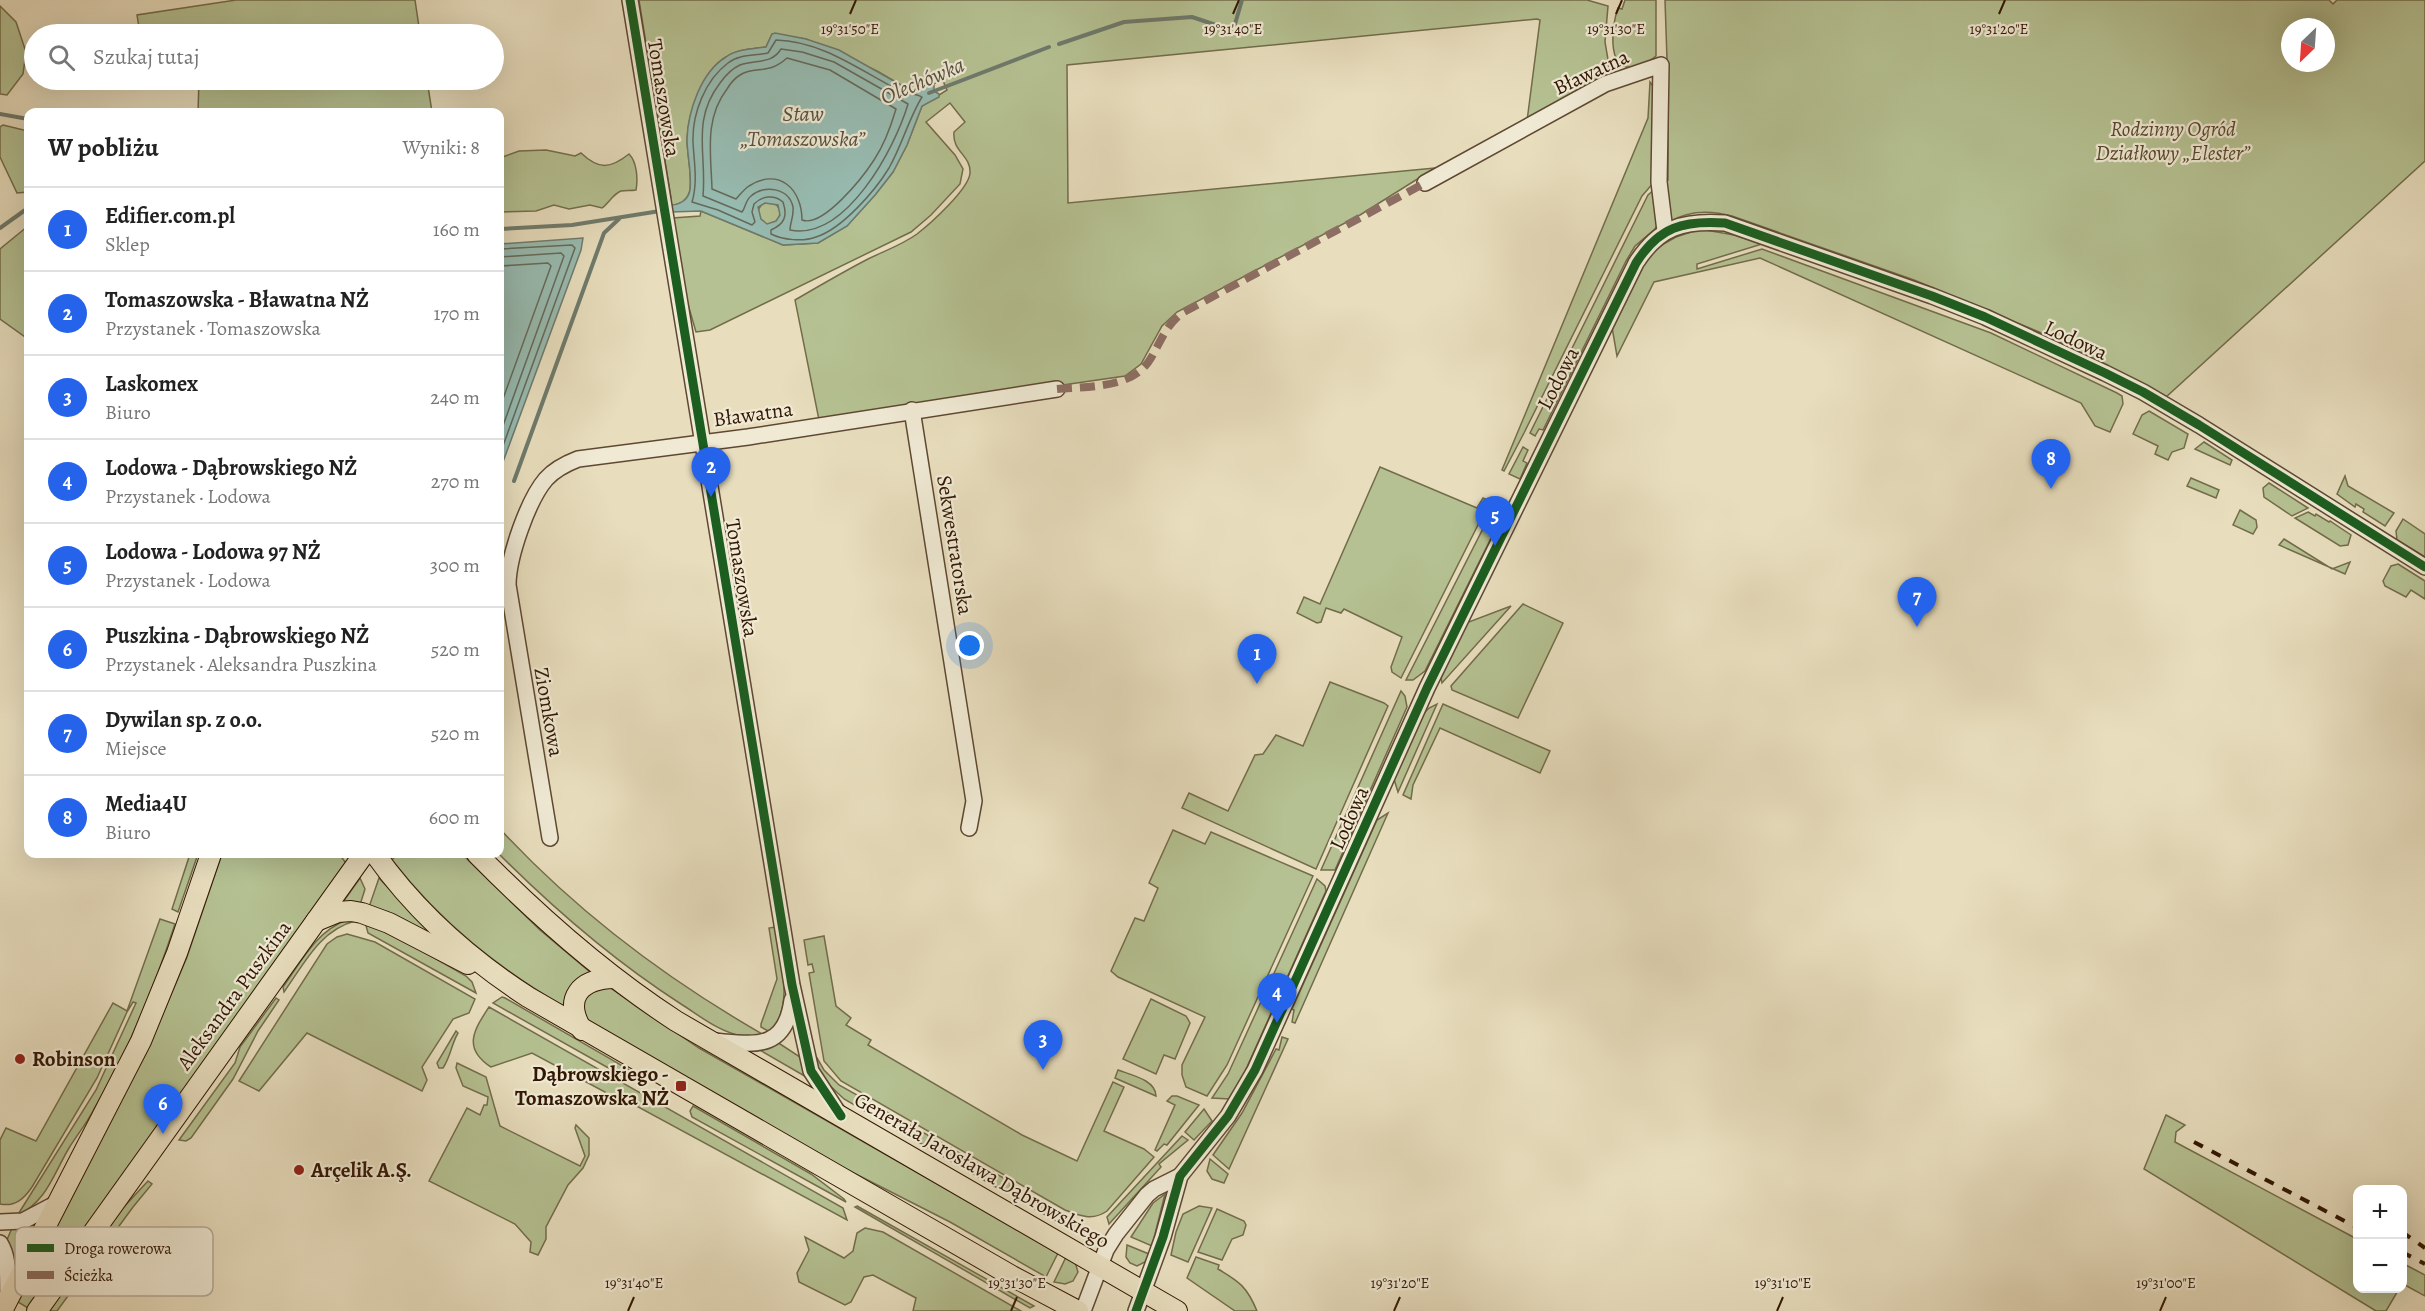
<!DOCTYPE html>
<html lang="pl">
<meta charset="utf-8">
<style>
:root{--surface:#fff;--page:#f2f2f2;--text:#222;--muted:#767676;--line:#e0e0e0;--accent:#2563eb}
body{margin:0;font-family:Alegreya,serif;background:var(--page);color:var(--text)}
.controls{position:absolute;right:18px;bottom:18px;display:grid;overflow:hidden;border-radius:12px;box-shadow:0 6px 24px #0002}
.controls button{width:54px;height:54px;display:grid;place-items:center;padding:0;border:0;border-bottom:2px solid var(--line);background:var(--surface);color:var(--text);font:30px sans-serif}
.compass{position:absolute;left:2281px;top:18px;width:54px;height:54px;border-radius:50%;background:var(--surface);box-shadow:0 6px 24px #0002;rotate:205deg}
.you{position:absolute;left:970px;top:646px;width:21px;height:21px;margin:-15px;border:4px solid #fff;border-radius:50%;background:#1a73e8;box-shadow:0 0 0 9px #1a73e833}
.badge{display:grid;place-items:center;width:39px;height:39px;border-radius:50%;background:var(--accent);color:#fff;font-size:20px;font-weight:700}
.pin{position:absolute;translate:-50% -50px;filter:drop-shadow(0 2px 3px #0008)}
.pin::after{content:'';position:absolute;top:32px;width:21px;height:18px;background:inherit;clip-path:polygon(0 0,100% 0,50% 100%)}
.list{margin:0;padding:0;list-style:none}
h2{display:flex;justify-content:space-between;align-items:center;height:78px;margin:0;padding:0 24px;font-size:26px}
h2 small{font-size:20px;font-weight:400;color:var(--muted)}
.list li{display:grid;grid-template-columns:39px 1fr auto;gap:18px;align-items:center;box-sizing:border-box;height:84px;padding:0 24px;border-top:2px solid var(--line)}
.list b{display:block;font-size:22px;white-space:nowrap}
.list p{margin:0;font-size:20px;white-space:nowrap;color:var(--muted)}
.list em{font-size:20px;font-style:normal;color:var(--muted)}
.icon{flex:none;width:33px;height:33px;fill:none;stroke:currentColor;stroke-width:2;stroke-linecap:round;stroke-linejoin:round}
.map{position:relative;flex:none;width:2425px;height:1311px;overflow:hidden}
.search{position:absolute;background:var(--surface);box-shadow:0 6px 24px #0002;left:24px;top:24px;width:480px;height:66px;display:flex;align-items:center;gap:15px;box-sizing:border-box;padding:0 21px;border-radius:33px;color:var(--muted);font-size:22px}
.panel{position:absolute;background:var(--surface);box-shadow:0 6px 24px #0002;left:24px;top:108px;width:480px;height:750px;border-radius:12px}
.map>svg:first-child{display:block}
</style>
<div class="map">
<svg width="2425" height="1311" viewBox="0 0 2425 1311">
<rect width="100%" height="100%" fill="#e8debe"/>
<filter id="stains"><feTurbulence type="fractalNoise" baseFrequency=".00333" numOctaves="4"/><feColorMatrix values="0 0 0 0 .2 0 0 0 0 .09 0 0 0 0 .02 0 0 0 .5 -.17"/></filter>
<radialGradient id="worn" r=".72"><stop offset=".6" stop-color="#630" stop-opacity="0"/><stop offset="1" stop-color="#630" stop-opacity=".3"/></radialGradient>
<g fill="#b5c192" stroke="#736c4a" stroke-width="1.5" fill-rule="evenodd">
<path d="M236 0H415L420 34H140L137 15Z"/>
<path d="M639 0H1587L1608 6 1605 42 1611 77 1527 121 1540 20 1537 19 1067 65 1068 203 1435 168 1360 215 1177 312 1162 326 1141 364 1125 376 819 420 795 300C819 286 843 272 868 259 884 251 902 245 917 234 930 224 969 189 970 173 971 155 952 152 954 132L965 122 950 103 926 122 955 155 963 169 960 184 931 215 911 232 710 330 696 332 687 301 673 218 700 216 701 211 783 245 818 243 847 226 875 195 893 172 907 145 922 106 947 90 943 81 915 89 906 88 877 71 806 39 772 34 766 47C753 49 738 49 726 57 703 71 688 113 687 139 687 155 692 173 690 190 688 200 680 205 670 205L669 199 671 198Z"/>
<path d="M1625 0H1656V56C1651 61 1645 63 1639 65 1606 79 1611 27 1618 8L1622 9Z"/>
<path d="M1665 0H2329L2333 4 2337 0H2425V161L2166 397 2039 332 1914 280 1732 216C1710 210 1689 210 1669 222L1662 181 1668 180V89ZM2290 27H2326V63H2290Z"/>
<path d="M0 6 16 22 26 52 23 74 7 95 0 94Z"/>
<path d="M199 80H427L432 112H198Z"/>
<path d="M1650 82 1655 89V181L1642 196 1524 433 1504 471 1502 470 1648 118Z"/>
<path d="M3 125 28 131V192L17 193 0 157V127Z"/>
<path d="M546 150 575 156 581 153C599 170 610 169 629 154 637 162 638 179 636 190 631 191 625 190 621 191 613 194 609 203 602 208L590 205 569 209 554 205 536 211 500 212 501 186 500 158 519 151Z"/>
<path d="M1656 188 1659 221 1655 229 1635 246 1626 261 1543 430 1539 429 1535 436 1530 433 1648 195Z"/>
<circle cx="769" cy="213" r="11"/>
<path d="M28 226V339L0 319V249Z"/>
<path d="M1700 229 1734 235 1762 244 1697 264V269L1762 249 1991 333 2117 393 2122 396 2123 404 2110 432 2095 426 2081 403 1760 258 1654 282 1617 356 1612 327 1648 256 1658 247 1676 237Z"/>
<path d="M2149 411 2188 434 2184 448 2172 452 2168 460 2155 454 2158 446 2133 434 2142 415Z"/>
<path d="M2204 442 2232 460 2230 465 2195 449Z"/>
<path d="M1523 447 1528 450 1523 461 1527 463 1520 479 1509 474Z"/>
<path d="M1380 467 1477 508 1483 498 1490 501 1401 678 1392 672 1391 667 1402 637 1344 609 1341 613 1326 608 1321 622 1317 623 1297 613 1304 597 1320 604Z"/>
<path d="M2345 476 2348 486 2394 513 2385 526 2363 512 2364 509 2356 504 2355 507 2337 494Z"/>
<path d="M2191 478 2219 490 2216 498 2187 486Z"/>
<path d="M2269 483 2308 508 2292 516 2264 497 2263 488Z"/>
<path d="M1495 505 1502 516 1425 671 1413 680H1406Z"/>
<path d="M2240 510 2256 520 2257 527 2253 534 2233 525Z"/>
<path d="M2308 512 2315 516 2316 514 2329 522 2330 521 2351 535 2348 545 2340 546 2295 518Z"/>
<path d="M2403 519 2425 534V557L2397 540 2396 531Z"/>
<path d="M2284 539 2332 569 2350 562 2345 574 2279 545Z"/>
<path d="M2398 564 2425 581V599L2411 590 2406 597 2385 586 2383 581 2391 566Z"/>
<path d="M1523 604 1563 623 1518 718 1452 690 1451 686Z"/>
<path d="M1511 606 1442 683 1441 678 1466 623Z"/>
<path d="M1330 682 1384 703 1388 706 1316 869 1182 808 1189 793 1228 811 1255 755 1263 754 1276 735 1303 746Z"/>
<path d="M1401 691 1405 696 1407 707 1335 870H1321Z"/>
<path d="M1437 704 1398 792 1394 779 1424 713 1429 708Z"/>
<path d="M1443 704 1550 751 1540 773 1440 728 1413 785 1411 799 1403 795Z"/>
<path d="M1388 813 1295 1023 1292 1022 1294 1010 1292 1009 1377 820Z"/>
<path d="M500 829C577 912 666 979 764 1035 757 1035 749 1037 742 1036 719 1032 700 1016 681 1004 614 961 555 910 499 854Z"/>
<path d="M1173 830 1205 844 1211 832 1313 876 1227 1065 1207 1096 1186 1087 1182 1075V1065L1205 1017 1118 977 1111 971 1135 918 1144 921 1158 888 1149 883Z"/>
<path d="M190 854H198L178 912 172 909Z"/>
<path d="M222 854H339L346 863 28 1308 18 1302 150 1044 187 957Z"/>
<path d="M397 854H462L540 930 590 972C571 979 570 990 566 1008 497 967 442 924 392 860Z"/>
<path d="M360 878 365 889 360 905H341Z"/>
<path d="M379 878 428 931V934L369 907Z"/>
<path d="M1317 879 1325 886 1326 891 1242 1078 1230 1099 1212 1098 1228 1074Z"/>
<path d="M160 919 175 924C154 988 129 1051 94 1109 87 1123 77 1135 69 1148 53 1175 47 1201 17 1216L96 1090 136 1003 133 1002 127 1012 97 1078 32 1187C24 1199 15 1207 0 1204V1140L6 1128 36 1141 113 1003 127 1011Z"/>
<path d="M347 920 355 921C320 930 304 964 284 992L283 987C301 962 316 931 347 920Z"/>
<path d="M365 922 389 932 466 976 472 982 476 993 368 933Z"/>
<path d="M775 927C780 960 795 1006 770 1032L761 1027V1024L777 979 769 928Z"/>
<path d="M347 934 375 942 475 999 469 1013 453 1019 422 1067 427 1080 422 1091 307 1033 259 1091 239 1081 327 944 337 937Z"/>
<path d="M824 936 836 1006 851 1018 846 1025 871 1040 868 1045 1022 1135 1077 1161 1113 1082 1124 1087 1104 1131 1144 1149 1154 1157 1107 1211C1093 1221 1080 1216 1065 1210L841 1081 824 1061 809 973 814 972 812 964 808 965 804 940Z"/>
<path d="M609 987 699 1048 1058 1253 1046 1277 950 1222 842 1167 587 1020C578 997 587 991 609 987Z"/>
<path d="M502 997 505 998 635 1073 628 1079 493 1003Z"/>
<path d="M276 998 279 1000 258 1031 233 1079 191 1138 186 1141 179 1140 235 1063 240 1047Z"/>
<path d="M1151 999 1186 1016 1190 1023 1175 1059 1164 1055 1156 1074 1123 1059Z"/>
<path d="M489 1007 843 1208 847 1220 620 1097 606 1101 605 1092 532 1053 491 1067C462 1048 474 1030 489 1007Z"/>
<path d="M456 1031 458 1033C451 1045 451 1056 443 1068H439L437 1063Z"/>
<path d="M1282 1037 1288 1039 1229 1169 1213 1155 1242 1113 1276 1049 1279 1050Z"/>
<path d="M777 1042 800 1057 808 1078 758 1049Z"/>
<path d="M817 1058 824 1070 839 1085 1009 1181 1011 1184 1006 1193 844 1099 822 1078 814 1059Z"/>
<path d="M457 1063 486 1077 500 1126 580 1166 585 1156 575 1128 576 1125 589 1138V1155L583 1168 568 1185 546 1227V1239L538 1255 530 1252 531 1242 515 1224 429 1181 467 1108 480 1115 484 1105H487L488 1097 463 1086 456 1068Z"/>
<path d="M1118 1070C1131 1075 1156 1080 1156 1096L1115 1078Z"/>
<path d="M1172 1096H1177L1199 1105 1167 1145 1164 1144 1157 1151 1155 1150 1175 1105 1167 1101Z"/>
<path d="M693 1106 811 1174 844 1199 846 1202 692 1117 690 1111Z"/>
<path d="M1204 1109 1212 1121 1194 1140 1185 1132Z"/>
<path d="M2166 1115 2185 1125 2176 1132 2175 1142 2357 1239 2358 1288 2399 1289 2386 1311H2376L2144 1169Z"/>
<path d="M1182 1136 1188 1140 1159 1164 1161 1167 1109 1224 1107 1217Z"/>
<path d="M1210 1159 1228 1174 1224 1183 1212 1179 1207 1171Z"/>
<path d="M148 1181 152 1184 133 1207 57 1311H49L121 1210Z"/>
<path d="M1165 1194 1152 1246 1131 1237 1153 1203Z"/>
<path d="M1040 1201 1069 1217 1067 1227 1035 1209Z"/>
<path d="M857 1206 1034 1306 1030 1308 855 1207Z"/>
<path d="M1199 1206 1212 1208 1188 1262 1171 1255 1176 1232 1183 1214Z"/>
<path d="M1217 1209 1244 1221 1246 1225 1243 1235 1232 1239 1222 1260 1198 1252Z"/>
<path d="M39 1219 13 1268 6 1242 12 1228Z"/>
<path d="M865 1228 883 1232 1021 1311H913L916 1298 873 1275 864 1277 851 1302 845 1305 799 1282 797 1273 809 1250 805 1237 844 1258 853 1251 857 1233Z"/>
<path d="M1127 1245 1149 1254 1145 1262 1137 1266 1130 1263 1126 1257Z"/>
<path d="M1066 1257 1075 1262 1078 1272 1073 1281 1065 1284 1054 1282Z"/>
<path d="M1196 1257 1219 1265 1218 1269C1240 1282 1247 1287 1257 1311H1235L1187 1278Z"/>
<path d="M2402 1263 2425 1275V1296L2403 1284Z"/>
</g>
<g fill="#97bcb2" stroke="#6e7a6c" stroke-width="1.5" fill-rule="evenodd">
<path d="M775 33 806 39 839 50 906 88 915 89 934 85V91L939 94V97L922 106 907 145 893 172 875 195 847 226 818 243 783 245 701 211 671 212 670 205C680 205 688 200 690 190 692 173 687 155 687 139 688 111 701 72 726 57 737 49 752 49 766 47L772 34ZM765 203 778 205 780 215 776 221 767 224 761 219 758 207Z"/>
<path d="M583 238 581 250 500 470V244Z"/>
</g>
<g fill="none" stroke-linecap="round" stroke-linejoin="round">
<g stroke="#64695a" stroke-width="1.5">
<path d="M776 40C822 41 861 71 900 91 907 95 916 93 922 97 909 118 902 145 889 168 875 191 842 229 816 237 803 242 783 240 771 234V230C784 224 788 217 783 202 774 194 762 196 754 204L752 212 755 222 752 225 718 210 692 202C698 182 694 162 693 142 692 114 705 80 728 63 739 54 755 56 768 53Z"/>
<path d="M781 49 802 52 834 62 908 104C895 148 846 241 790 230 790 223 794 216 793 207 789 188 764 184 751 196 745 201 746 207 742 212L703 196C707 154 691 121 720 83 725 76 731 69 740 65 756 59 771 65 781 49Z"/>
<path d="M787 58 830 70 896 109C891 126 884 145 874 160 863 177 823 228 802 220 802 189 779 167 749 186 743 190 740 195 736 199L712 189C711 154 704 119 727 89 730 84 735 78 740 75 756 65 767 76 787 58Z"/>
<path d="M500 249 572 245 575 248 500 454"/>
<path d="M500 257 561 253 564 256 500 434"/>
<path d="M500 266 548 263 551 266 500 407"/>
</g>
<g stroke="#6e7a6c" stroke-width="4">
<path d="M1059 44 1124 22 1192 17 1225 28 1235 24 1242 0"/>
<path d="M929 93 1049 47"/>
<path d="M0 114 28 119"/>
<path d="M0 228 28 208"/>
<path d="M500 229 572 225 660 211"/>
<path d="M514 481 604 233 619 219"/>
<path d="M500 492 501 500"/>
</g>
<g stroke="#5f4832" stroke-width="18">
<g id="minor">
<path d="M630 0 792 985 811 1071 839 1114"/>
<path d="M1425 183 1605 84 1661 65 1659 182 1665 231"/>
<path d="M912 410 974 801 969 828"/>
<path d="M550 838 508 585C508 557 528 500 546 479 555 469 565 464 578 459L748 437 1057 389"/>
<path d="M713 1041C753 1044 785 1052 792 1000"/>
<path d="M0 1222 23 1221 59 1202"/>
<path d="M0 1243C10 1259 7 1280 8 1298"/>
<path d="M1083 1311 1106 1250 1116 1234 1147 1195 1154 1189 1180 1176"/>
<path d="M1136 1311 1163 1237 1180 1176 1228 1116 1255 1070 1427 688 1636 263C1659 227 1683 220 1725 223L1932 296 1985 317 2105 373 2143 392 2199 425 2425 567"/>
</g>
</g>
<g stroke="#311603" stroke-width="22">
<g id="major">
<path d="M375 854C416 912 468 958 528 997L1012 1276 1078 1311"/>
<path d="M477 854C538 916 602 973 676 1021L1177 1311"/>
<path d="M316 921 338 912 351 911 362 913 389 923 468 964"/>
<path d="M582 1030C563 998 580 979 614 978"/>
<path d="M2 1311 141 1041 177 953 211 854"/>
<path d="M37 1311 364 854"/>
</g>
</g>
<use href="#minor" stroke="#f0ead5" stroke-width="15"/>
<use href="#major" stroke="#e8debe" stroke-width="20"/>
<g stroke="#311603" stroke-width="4" stroke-dasharray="10 10" stroke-linecap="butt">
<path d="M2194 1142 2358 1228"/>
<path d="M2402 1232 2425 1248"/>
<path d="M2402 1252 2425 1264"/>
</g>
<path stroke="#8d6e63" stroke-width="8" stroke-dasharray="15 8" stroke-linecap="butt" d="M1057 389C1089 386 1133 389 1151 358 1161 341 1166 325 1182 313L1425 183"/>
<g stroke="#f0ead5" stroke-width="13">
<g id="cycleway">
<path d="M630 0 792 985 811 1071 841 1116"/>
<path d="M1136 1311 1163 1237 1180 1176 1228 1116 1255 1070 1427 688 1636 263C1659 227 1683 220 1725 223L1932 296 1985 317 2105 373 2143 392 2199 425 2425 567"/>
</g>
</g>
<use href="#cycleway" stroke="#1b5e20" stroke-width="9"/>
</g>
<path fill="none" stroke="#311603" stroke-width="2" d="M850 14 856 0M1233 14 1239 0M1616 14 1622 0M1999 14 2005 0M628 1311 634 1297M1011 1311 1017 1297M1394 1311 1400 1297M1777 1311 1783 1297M2160 1311 2166 1297"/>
<g fill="#8f2418" stroke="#f0ead5" stroke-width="2">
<circle cx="20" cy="1059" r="6"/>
<rect x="675" y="1080" width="12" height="12" rx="3"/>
<circle cx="299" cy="1170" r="6"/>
</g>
<g text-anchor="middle" stroke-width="4.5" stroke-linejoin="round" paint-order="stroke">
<g font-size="21" fill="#311603" stroke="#f0ead5">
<text transform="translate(1591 72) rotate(-25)" y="7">Bławatna</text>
<text transform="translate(664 98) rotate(81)" y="7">Tomaszowska</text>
<text transform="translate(2076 340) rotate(25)" y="7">Lodowa</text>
<text transform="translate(1558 378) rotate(-63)" y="7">Lodowa</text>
<text transform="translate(753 414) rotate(-8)" y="7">Bławatna</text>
<text transform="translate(955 545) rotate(81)" y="7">Sekwestratorska</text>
<text transform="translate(742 578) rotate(81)" y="7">Tomaszowska</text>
<text transform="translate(549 712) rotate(80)" y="7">Ziomkowa</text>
<text transform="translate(1349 818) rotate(-66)" y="7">Lodowa</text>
<text transform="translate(234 995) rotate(-54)" y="7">Aleksandra Puszkina</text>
<text transform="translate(982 1170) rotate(30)" y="7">Generała Jarosława Dąbrowskiego</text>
</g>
<g font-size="21" font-style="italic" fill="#59492e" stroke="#f0ead5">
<text x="2173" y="136">Rodzinny Ogród<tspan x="2173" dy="24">Działkowy „Elester”</tspan></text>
</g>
<g font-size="21" font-weight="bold" fill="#311603" stroke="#f0ead5" text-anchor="start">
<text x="32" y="1066">Robinson</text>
<text x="669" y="1081" text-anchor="end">Dąbrowskiego -<tspan x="669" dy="24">Tomaszowska NŻ</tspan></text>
<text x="311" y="1177">Arçelik A.Ş.</text>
</g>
<g font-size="22" font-style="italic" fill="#555040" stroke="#f0ead5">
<text transform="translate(922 80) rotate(-23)" y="8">Olechówka</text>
<text x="803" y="121">Staw<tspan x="803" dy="25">„Tomaszowska”</tspan></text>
</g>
</g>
<rect x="15" y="1227" width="198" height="69" rx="9" fill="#f0ead5" stroke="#b7aa96" stroke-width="1.5"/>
<rect x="27" y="1244" width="27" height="8" fill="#1b5e20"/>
<rect x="27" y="1271" width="27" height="8" fill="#8d6e63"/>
<g font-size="16" fill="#311603">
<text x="64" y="1254">Droga rowerowa</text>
<text x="64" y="1281">Ścieżka</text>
</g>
<g font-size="15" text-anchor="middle" fill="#311603" stroke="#f0ead5" stroke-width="4.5" stroke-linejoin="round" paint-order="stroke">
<text x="850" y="34">19°31'50"E</text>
<text x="1233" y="34">19°31'40"E</text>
<text x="1616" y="34">19°31'30"E</text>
<text x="1999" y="34">19°31'20"E</text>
<text x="634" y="1288">19°31'40"E</text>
<text x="1017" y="1288">19°31'30"E</text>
<text x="1400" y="1288">19°31'20"E</text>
<text x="1783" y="1288">19°31'10"E</text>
<text x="2166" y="1288">19°31'00"E</text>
</g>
<rect width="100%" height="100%" filter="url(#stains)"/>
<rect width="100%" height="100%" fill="url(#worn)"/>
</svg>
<div class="controls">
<button>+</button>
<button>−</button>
</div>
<svg class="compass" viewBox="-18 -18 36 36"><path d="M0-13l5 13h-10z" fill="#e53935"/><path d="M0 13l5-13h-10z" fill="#767676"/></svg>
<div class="you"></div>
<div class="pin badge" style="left:1257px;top:684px">1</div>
<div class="pin badge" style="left:711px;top:497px">2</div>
<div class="pin badge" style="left:1043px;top:1070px">3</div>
<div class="pin badge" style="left:1277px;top:1023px">4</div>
<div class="pin badge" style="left:1495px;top:546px">5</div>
<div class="pin badge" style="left:163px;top:1134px">6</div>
<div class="pin badge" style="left:1917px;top:627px">7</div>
<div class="pin badge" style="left:2051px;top:489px">8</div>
<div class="search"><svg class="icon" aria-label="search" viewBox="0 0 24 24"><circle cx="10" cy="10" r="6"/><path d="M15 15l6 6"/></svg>Szukaj tutaj</div>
<section class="panel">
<h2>W pobliżu<small>Wyniki: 8</small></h2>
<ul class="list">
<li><span class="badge">1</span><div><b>Edifier.com.pl</b><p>Sklep</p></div><em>160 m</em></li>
<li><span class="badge">2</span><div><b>Tomaszowska - Bławatna NŻ</b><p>Przystanek · Tomaszowska</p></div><em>170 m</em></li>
<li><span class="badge">3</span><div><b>Laskomex</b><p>Biuro</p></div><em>240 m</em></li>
<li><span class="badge">4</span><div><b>Lodowa - Dąbrowskiego NŻ</b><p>Przystanek · Lodowa</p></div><em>270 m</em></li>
<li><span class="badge">5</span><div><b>Lodowa - Lodowa 97 NŻ</b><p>Przystanek · Lodowa</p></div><em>300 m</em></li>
<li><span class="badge">6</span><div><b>Puszkina - Dąbrowskiego NŻ</b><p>Przystanek · Aleksandra Puszkina</p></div><em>520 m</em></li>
<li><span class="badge">7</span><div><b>Dywilan sp. z o.o.</b><p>Miejsce</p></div><em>520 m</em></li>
<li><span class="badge">8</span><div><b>Media4U</b><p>Biuro</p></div><em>600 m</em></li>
</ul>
</section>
</div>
